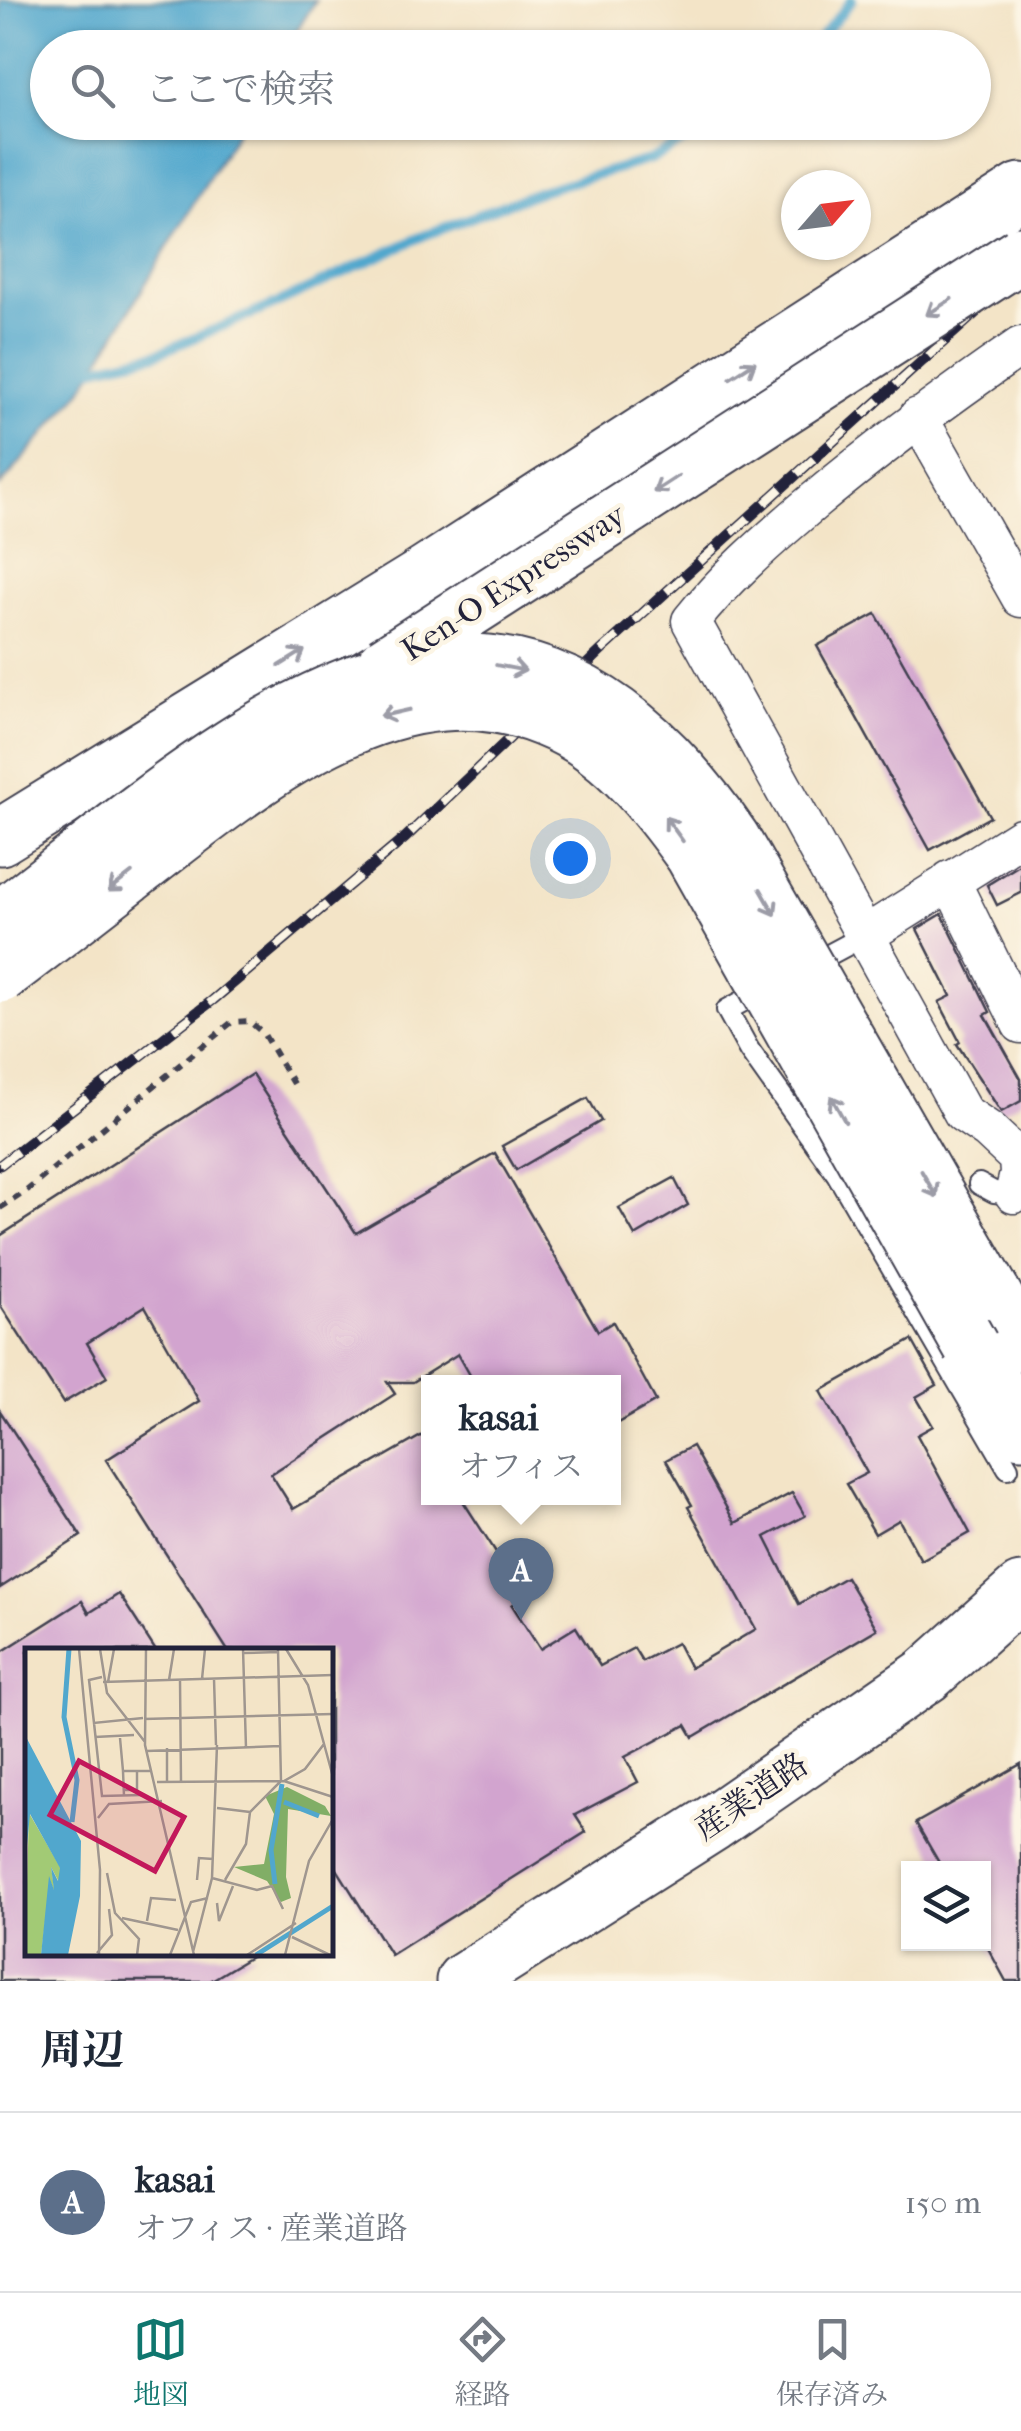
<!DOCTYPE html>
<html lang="ja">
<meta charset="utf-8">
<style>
:root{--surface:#fff;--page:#f2f2f3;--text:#1f2937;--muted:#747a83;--line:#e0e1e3;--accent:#0f766e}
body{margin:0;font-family:"IM FELL French Canon","Noto Serif JP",serif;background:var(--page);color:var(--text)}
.controls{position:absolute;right:30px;bottom:30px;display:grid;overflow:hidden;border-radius:0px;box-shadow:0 2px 8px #0004}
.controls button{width:90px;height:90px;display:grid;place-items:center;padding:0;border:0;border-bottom:2px solid var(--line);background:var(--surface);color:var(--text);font:50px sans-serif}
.compass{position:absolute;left:781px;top:170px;width:90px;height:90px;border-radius:50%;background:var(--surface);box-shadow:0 2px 8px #0004;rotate:62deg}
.you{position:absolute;left:570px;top:858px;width:35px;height:35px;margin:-25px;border:8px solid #fff;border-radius:50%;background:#1a73e8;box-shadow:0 0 0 15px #1a73e833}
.badge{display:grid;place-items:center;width:65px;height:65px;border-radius:50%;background:var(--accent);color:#fff;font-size:32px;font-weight:700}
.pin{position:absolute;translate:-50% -82px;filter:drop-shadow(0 2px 5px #0008)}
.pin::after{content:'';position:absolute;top:52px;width:35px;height:30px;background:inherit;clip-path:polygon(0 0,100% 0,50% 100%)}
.popup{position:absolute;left:421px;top:1375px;width:200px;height:130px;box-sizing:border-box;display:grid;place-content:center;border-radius:0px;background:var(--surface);filter:drop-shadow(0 2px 8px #0005);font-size:32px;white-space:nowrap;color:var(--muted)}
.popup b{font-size:38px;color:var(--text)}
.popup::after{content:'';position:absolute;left:50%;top:100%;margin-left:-20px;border:20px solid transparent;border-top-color:var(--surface)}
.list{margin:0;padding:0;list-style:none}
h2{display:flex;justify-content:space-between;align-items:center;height:130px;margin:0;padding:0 40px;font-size:42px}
h2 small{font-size:32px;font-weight:400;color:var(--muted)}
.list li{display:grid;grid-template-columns:65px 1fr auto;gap:30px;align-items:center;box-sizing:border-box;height:180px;padding:0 40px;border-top:2px solid var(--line)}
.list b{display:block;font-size:38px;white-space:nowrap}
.list p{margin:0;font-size:32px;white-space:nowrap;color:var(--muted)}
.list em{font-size:32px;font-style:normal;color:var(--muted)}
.icon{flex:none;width:55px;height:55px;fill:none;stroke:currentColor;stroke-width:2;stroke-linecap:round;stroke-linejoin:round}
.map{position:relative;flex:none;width:1021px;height:1981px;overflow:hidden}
.search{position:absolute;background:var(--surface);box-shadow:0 2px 8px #0004;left:30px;right:30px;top:30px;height:110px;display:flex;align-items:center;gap:25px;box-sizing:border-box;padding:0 35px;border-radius:55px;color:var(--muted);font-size:38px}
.sheet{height:310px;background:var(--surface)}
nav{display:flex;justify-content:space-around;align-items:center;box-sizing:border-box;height:140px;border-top:2px solid var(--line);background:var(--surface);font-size:28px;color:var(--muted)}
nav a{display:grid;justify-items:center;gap:5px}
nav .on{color:var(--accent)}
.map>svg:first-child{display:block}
</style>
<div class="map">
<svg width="1021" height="1981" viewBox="0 0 1021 1981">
<rect width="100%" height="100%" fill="#fcf5e5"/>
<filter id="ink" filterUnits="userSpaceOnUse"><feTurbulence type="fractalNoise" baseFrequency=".01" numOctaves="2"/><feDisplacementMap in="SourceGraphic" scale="20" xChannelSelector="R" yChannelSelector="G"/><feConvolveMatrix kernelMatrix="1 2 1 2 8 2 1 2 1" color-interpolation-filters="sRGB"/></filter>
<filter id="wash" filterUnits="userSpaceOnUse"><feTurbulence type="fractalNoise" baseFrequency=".0048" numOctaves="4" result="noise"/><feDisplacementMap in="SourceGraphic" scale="40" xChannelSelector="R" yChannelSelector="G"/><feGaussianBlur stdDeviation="2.25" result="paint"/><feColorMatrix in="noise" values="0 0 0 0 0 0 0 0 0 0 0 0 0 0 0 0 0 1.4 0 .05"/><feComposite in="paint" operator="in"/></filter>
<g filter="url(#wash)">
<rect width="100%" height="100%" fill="#f3e4c7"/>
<path fill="#51a7cd" stroke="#3a6484" stroke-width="2.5" d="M0 0H316L287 47 48 48V122L242 123 82 390 0 486Z"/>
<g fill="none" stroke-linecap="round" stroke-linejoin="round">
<g stroke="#51a7cd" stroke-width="10">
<path d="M812 48 852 0"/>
<path d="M85 370 156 354 276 304 425 235 543 190 651 159 720 122"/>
</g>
</g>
<g id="blocks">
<g fill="#d2a4cf">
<path d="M876 614 990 817 930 850 817 646Z"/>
<path d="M1021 864V893L997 905 987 885Z"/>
<path d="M942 914 990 1012 985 1015 1021 1079V1101L1001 1112 957 1044 960 1042 939 1002 951 996 917 929Z"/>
<path d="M252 1074 356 1233 495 1153 598 1331 613 1322 656 1401 614 1425V1382H474L458 1354 413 1382H387L395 1394 271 1474 293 1509 428 1432V1498H461L501 1560 520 1546 544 1582 512 1605 540 1649 576 1627 600 1666 634 1648 642 1661 677 1643 690 1668 756 1629 688 1507 692 1505 666 1460 692 1446 735 1523 792 1493 805 1516 765 1537 799 1604 846 1577 877 1629 693 1737 686 1725 625 1757 638 1782 575 1815 586 1832 391 1955 330 1858V1651H228L106 1460 199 1401 145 1306 87 1343 107 1377 63 1403 0 1305V1236Z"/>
<path d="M588 1098 601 1121 516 1170 502 1146Z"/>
<path d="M674 1178 688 1205 635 1236 619 1208Z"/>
<path d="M912 1340 937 1385 916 1397 933 1426 917 1435 970 1533 921 1560 899 1520 875 1534 846 1484 867 1473 821 1391Z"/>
<path d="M0 1411 81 1536 0 1588Z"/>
<path d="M119 1594 156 1651H28V1954H255L210 1981H0V1653L82 1601 89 1613Z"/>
<path d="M1021 1764V1981H1006L984 1941V1868H942L916 1823Z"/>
</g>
</g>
</g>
<g filter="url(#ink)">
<use href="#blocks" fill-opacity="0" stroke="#413f50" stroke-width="2.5"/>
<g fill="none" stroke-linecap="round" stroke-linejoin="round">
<g stroke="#413f50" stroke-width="24">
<g id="lane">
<path d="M806 967 864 936"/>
<path d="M767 988 727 1010 749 1050 837 1174 1008 1468"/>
<path d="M979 1184 994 1192 1014 1194 1017 1198"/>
</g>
</g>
<g stroke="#413f50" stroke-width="41">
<g id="street">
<path d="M918 417 1021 598"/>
<path d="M950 880 1021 1024"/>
<path d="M864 936 1021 837"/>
<path d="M1014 1194 1019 1174 1018 1158 988 1130 963 1113 691 621C724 579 765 543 806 508 875 450 947 397 1021 346"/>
</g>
</g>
<g stroke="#413f50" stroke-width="59">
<path id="primary" d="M464 1981 713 1823 927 1675 1021 1591"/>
</g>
<g stroke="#413f50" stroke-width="59">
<g id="highway">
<path d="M0 837 422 577 1021 191"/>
<path d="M992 1292 1021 1344"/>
<path d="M971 1347 1021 1430"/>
</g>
</g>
<path stroke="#413f50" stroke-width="6" stroke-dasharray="8 8" stroke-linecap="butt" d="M0 1208 25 1192 232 1022 249 1021 263 1033 295 1087"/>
<use href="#lane" stroke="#fff" stroke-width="20"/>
<use href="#street" stroke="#fff" stroke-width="38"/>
<use href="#primary" stroke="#fff" stroke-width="55"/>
<use href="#highway" stroke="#fff" stroke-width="55"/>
<g stroke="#22223b" stroke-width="11">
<path id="rail" d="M0 1165 213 1000 405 838 602 650 1021 272"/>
</g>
<use href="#rail" stroke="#fcf5e5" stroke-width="8" stroke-dasharray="22" stroke-linecap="butt"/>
<g stroke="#413f50" stroke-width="59" stroke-linecap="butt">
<g id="highway-bridge">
<path d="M385 664 1021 254"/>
<path d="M0 919C241 736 492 488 732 839L992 1292"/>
<path d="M0 975C54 934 108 892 162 850 272 765 412 654 559 725 616 752 657 805 693 855L971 1347"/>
</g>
</g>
<use href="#highway-bridge" stroke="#fff" stroke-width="55"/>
</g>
<defs><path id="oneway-shaft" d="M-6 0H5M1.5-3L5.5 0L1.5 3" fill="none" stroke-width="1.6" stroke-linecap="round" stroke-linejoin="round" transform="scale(2.5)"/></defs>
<g stroke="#9c9ca7">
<use href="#oneway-shaft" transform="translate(939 307) rotate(147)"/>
<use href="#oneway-shaft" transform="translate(743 370) rotate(-33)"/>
<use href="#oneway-shaft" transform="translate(666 484) rotate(147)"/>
<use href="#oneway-shaft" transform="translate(292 658) rotate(-32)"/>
<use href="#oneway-shaft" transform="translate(511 668) rotate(11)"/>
<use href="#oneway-shaft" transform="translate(395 713) rotate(167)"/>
<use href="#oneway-shaft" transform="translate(674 829) rotate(-126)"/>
<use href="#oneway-shaft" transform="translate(120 882) rotate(142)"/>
<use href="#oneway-shaft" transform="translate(768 902) rotate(60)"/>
<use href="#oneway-shaft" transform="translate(838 1109) rotate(-119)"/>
<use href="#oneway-shaft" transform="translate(929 1184) rotate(60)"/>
</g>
</g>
<g text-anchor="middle" stroke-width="9" stroke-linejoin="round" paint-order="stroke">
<g font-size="32" fill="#22223b" stroke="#fcf5e5">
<text transform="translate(513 582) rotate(-33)" y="11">Ken-O Expressway</text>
<text transform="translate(751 1796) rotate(-34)" y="11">産業道路</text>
</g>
</g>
<g transform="translate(25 1648)">
<rect width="308" height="308" fill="#f3e4c7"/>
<path d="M4 165 35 219V236L26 219 30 246 25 232 16 307H0Z" fill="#a2ca75"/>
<path d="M262 139 300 158 306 168 263 161 261 229 266 250 256 254 242 233 209 219 239 216 249 166 240 148Z" fill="#81ae66"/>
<path d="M0 87 56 193 55 248 43 307H16L24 228 29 242 26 219 33 233 35 220 5 166 0 218Z" fill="#51a7cd"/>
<path fill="none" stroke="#51a7cd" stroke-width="5" d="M44 1 39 69 52 132 47 174M259 154 294 168M250 236 246 202 257 136M231 307 308 258"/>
<path fill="none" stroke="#9f968f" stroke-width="2.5" d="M54 1 75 222 74 307M75 1 82 45 120 94M121 1 120 97 169 307M218 1 221 100M261 1 283 37 308 129M219 5 253 4M77 29 64 32 69 75 118 70M177 31 180 1M189 31 191 97M144 32 149 1M155 32 156 133M78 34 308 27M83 34 89 1M119 71 308 66M69 75 77 148 117 147M70 89 109 87M95 90 98 123M142 100V133M122 103 255 98M259 133 280 121 299 96M132 134 259 133 308 149M99 142H112V123M99 148 98 123H127M192 160 225 164M73 170 84 156 137 153M82 225 90 265 114 291 112 307M187 230 232 242 247 238 258 261M172 232 174 210 188 211M200 232 221 196 225 164 256 133 253 1M192 255 194 273 208 238M97 270 153 282M122 273 126 250 151 252M267 289 305 307M168 304 187 230 192 97M72 305 87 287 84 261M145 307 166 254 183 250M222 307 271 275M260 307 284 213 308 171"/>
<path fill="#c2185b" fill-opacity="0.15" stroke="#c2185b" stroke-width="5" d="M54 113 159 169 130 223 25 167Z"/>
<rect width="308" height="308" fill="none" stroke="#22223b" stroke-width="5"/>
</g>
</svg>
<div class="controls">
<button><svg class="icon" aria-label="layers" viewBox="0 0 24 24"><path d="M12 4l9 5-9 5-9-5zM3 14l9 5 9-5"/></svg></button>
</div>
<svg class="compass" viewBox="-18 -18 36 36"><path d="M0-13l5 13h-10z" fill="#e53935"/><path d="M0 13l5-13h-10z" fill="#747a83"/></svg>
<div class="you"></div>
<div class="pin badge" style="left:521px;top:1620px;background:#5c6f8a">A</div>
<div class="popup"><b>kasai</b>オフィス</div>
<div class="search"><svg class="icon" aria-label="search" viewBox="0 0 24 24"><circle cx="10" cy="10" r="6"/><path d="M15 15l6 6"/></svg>ここで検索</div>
</div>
<section class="sheet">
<h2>周辺<small></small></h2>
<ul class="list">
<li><span class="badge" style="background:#5c6f8a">A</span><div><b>kasai</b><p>オフィス · 産業道路</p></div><em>150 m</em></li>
</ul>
</section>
<nav>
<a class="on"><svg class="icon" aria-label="map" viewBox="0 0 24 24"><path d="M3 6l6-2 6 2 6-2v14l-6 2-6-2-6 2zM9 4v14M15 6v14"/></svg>地図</a>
<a><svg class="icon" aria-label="directions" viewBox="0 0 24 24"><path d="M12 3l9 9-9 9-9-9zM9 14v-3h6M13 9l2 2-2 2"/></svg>経路</a>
<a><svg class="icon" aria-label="saved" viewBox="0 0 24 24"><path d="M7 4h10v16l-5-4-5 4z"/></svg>保存済み</a>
</nav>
